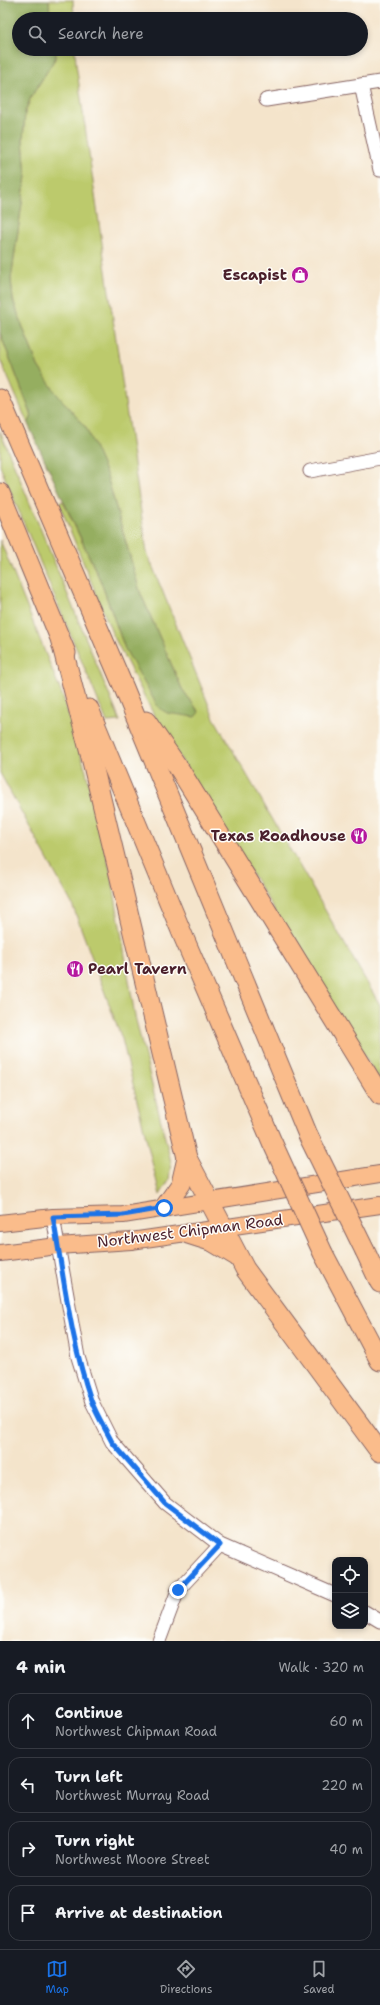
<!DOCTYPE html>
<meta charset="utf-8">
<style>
:root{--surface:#171b24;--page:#20242c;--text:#f1f3f6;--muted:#9ea1a6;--line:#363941;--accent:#1a73e8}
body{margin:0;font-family:"Shantell Sans",sans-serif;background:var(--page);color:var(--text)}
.controls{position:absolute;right:12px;bottom:12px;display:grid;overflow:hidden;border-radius:8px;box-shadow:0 2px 6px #0003}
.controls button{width:36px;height:36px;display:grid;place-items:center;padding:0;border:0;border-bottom:1px solid var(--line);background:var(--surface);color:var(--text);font:20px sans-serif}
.stop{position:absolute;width:12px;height:12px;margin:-9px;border:3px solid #1a73e8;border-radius:50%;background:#fff}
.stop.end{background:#1a73e8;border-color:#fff;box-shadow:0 1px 4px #0008}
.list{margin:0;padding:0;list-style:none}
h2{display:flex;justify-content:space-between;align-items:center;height:52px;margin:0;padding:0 16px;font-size:17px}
h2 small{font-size:13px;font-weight:400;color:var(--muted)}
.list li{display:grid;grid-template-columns:26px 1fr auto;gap:12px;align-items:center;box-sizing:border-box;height:56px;margin:0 8px 8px;padding:0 8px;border:1px solid var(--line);border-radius:12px}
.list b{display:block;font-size:15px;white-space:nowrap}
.list p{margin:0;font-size:13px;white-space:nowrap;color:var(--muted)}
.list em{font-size:13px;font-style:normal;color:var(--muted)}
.icon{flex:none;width:22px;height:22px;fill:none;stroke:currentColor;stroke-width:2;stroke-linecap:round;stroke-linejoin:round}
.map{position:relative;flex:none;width:380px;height:1641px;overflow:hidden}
.search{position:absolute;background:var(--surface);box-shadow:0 2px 6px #0003;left:12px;right:12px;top:12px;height:44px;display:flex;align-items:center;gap:10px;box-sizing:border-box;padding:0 14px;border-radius:22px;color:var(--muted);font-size:15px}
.sheet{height:308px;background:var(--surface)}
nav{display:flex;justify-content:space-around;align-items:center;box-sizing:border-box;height:56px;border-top:1px solid var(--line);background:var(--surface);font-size:11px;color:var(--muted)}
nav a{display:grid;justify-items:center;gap:2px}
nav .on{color:var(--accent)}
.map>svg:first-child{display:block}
</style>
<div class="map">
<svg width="380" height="1641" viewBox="0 0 380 1641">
<rect width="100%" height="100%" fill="#fdfcf7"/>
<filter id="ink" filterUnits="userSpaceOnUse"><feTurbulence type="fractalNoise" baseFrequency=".025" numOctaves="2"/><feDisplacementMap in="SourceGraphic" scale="8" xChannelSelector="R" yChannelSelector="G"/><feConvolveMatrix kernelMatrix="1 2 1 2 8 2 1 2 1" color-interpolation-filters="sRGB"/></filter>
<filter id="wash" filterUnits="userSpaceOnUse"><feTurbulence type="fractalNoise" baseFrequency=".012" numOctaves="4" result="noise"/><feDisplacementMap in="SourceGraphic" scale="16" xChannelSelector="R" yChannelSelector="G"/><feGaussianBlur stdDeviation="0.9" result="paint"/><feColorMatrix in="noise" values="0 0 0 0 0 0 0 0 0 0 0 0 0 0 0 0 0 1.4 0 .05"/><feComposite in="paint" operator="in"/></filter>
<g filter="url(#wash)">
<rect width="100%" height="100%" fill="#f4e4cb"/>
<g fill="#bcca6c" stroke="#83744c">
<path d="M49 0H73L74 19H50Z"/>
<path d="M55 49H75L76 64 147 553 214 718 380 1005V1081L156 719 112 633 59 503 63 501 101 582 125 649 199 712 182 689 140 592 107 476 38 366 26 336 13 300 11 279 26 176 23 140 25 112 31 97 56 57Z"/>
<path d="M0 333 32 416 28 424 0 359Z"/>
<path d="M0 431 120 721 107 722 0 466Z"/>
<path d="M0 540 63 697 85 768 112 878 135 1016 171 1162 169 1180 160 1195 122 1039 72 904 0 773Z"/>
</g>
<path fill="#95ae60" stroke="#706646" d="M0 0H49L50 19H19V49H55L56 57 31 97 25 112 23 140 26 176 11 279 13 300 26 336 38 366 56 393 86 428 107 476 140 592 182 689 199 712 195 717 167 713 158 707 125 649 101 582 28 424 32 416 0 333Z"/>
</g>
<g filter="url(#ink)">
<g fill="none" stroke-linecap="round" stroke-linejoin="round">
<g stroke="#866463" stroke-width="15">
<g id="minor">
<path d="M361 85 380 170"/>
<path d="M266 100 380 82"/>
<path d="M310 471 380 458"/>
<path d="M53 1217 78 1357 92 1402 112 1442 165 1503 220 1545 335 1595"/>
<path d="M365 1612 380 1621"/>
<path d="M159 1641 178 1590 220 1545"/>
</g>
</g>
<g stroke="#866463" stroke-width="18">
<g id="major">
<path d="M0 1223 53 1217 123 1215 380 1174"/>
<path d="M0 1253 58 1246 131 1241 380 1205"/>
</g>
</g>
<g stroke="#866463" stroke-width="21">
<g id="highway">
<path d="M0 399 124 688 308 1135"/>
<path d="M0 493 66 653"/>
<path d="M61 642 92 761 187 1158 245 1269 380 1452"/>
<path d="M89 709 184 938 272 1142"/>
<path d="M146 721 180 770 380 1095"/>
<path d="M164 1208 181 1184 187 1158"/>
<path d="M188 1234 213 1242 238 1257"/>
<path d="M365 1251 380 1283"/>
<path d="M323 1253 380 1361"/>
</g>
</g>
<use href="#minor" stroke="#fff" stroke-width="13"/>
<use href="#major" stroke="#fabc8b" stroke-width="16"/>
<use href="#highway" stroke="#fabc8b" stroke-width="19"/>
<g stroke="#866463" stroke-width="21" stroke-linecap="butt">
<g id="highway-bridge">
<path d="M308 1135 365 1251"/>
<path d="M272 1142 323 1253"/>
</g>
</g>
<use href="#highway-bridge" stroke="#fabc8b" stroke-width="19"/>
</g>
</g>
<g fill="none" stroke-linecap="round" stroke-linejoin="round" filter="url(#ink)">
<path stroke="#1a73e8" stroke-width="5" d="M164 1208 123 1215 53 1217C64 1278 71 1342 91 1400 96 1414 105 1428 112 1442L165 1503 220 1545 178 1590"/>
</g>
<defs>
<g id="shop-disc" transform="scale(0.9)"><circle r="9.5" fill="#b5179e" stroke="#fdfcf7"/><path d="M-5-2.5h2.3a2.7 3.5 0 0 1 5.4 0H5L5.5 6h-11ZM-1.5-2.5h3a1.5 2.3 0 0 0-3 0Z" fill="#fff"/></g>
<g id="restaurant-disc" transform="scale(0.9)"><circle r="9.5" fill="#b5179e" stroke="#fdfcf7"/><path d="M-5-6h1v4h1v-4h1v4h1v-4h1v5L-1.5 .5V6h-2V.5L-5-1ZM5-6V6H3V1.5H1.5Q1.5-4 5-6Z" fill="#fff"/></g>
</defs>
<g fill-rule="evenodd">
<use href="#shop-disc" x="300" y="275"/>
<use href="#restaurant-disc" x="359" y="836"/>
<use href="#restaurant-disc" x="75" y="969"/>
</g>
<g text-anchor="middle" stroke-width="3" stroke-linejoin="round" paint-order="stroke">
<g font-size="15" font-weight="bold" fill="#4a1f2b" stroke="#fdfcf7" text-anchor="end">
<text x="287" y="280">Escapist</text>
<text x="346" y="841">Texas Roadhouse</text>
<text x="88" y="974" text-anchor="start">Pearl Tavern</text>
</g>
<g font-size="15" fill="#4a1f2b" stroke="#fdfcf7">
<text transform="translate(190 1231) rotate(-7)" y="5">Northwest Chipman Road</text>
</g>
</g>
</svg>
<div class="controls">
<button><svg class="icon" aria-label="locate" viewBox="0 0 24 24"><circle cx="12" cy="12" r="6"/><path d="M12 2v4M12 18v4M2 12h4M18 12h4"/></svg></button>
<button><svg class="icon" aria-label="layers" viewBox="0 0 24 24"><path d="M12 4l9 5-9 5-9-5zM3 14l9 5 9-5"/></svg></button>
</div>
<div class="stop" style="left:164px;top:1208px"></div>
<div class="stop end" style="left:178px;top:1590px"></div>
<div class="search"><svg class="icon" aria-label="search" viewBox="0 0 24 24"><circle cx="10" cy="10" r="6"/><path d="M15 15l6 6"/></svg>Search here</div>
</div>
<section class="sheet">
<h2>4 min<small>Walk · 320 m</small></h2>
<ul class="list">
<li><svg class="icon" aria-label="ahead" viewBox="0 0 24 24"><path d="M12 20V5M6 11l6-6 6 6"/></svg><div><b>Continue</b><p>Northwest Chipman Road</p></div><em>60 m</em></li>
<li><svg class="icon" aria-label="left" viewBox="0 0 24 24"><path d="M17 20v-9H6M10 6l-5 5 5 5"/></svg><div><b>Turn left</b><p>Northwest Murray Road</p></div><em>220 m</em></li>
<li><svg class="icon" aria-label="right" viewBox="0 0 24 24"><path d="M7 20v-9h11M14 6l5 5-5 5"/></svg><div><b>Turn right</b><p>Northwest Moore Street</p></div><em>40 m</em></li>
<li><svg class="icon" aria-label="arrive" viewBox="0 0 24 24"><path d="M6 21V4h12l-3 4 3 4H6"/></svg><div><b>Arrive at destination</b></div></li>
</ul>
</section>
<nav>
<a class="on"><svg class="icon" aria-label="map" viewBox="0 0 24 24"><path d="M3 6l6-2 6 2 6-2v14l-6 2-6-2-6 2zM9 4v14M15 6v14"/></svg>Map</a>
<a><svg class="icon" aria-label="directions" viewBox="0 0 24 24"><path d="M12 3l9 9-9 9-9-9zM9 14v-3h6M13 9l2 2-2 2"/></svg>Directions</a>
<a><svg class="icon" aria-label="saved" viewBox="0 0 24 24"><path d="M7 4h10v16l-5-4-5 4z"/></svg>Saved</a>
</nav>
